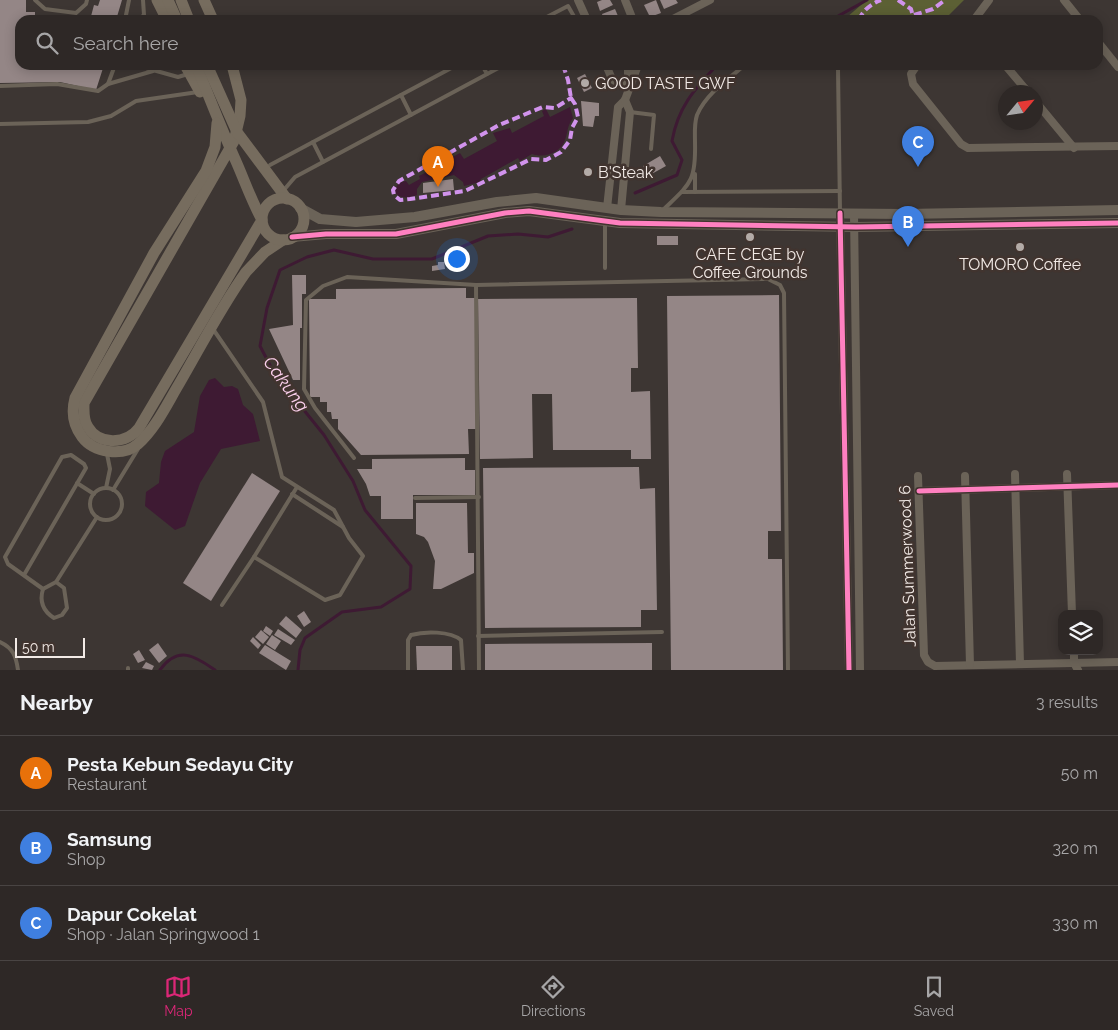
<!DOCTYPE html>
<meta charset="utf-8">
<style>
:root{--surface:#2e2826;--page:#36302e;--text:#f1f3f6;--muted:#a7a6a7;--line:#494443;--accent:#db2777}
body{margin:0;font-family:Raleway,sans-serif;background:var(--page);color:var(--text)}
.controls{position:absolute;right:15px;bottom:15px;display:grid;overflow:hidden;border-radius:10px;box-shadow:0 2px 12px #0003}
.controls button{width:45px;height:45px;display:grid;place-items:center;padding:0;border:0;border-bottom:1px solid var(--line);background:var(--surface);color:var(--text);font:25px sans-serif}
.compass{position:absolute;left:998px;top:85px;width:45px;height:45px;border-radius:50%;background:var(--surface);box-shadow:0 2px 12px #0003;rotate:61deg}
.scale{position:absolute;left:15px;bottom:12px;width:70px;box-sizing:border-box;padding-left:5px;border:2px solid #f2eae6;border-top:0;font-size:14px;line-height:18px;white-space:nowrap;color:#f2eae6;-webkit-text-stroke:4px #41342f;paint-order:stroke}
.you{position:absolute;left:456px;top:258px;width:18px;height:18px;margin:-12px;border:4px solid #fff;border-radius:50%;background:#1a73e8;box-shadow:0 0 0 8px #1a73e833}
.badge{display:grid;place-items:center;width:32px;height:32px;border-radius:50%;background:var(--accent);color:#fff;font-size:16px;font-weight:700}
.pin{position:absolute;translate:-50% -41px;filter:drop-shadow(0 1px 2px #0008)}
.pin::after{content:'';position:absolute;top:26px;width:18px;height:15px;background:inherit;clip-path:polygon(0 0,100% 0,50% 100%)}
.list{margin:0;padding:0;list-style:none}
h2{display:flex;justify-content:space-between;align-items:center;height:65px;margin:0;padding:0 20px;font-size:21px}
h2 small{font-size:16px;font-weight:400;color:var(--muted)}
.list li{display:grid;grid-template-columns:32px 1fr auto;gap:15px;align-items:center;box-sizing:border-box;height:75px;padding:0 20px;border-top:1px solid var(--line)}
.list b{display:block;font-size:19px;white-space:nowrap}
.list p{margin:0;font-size:16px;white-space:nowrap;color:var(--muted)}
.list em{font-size:16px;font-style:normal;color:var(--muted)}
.icon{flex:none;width:28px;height:28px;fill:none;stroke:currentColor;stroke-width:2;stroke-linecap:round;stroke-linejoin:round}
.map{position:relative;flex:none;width:1118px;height:670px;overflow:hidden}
.search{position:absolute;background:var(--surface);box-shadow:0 2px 12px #0003;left:15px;right:15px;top:15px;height:55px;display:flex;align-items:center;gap:12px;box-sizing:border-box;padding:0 18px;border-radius:15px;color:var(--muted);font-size:19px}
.sheet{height:290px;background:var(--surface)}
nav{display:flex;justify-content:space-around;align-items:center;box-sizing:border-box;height:70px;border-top:1px solid var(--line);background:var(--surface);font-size:14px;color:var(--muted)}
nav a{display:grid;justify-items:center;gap:2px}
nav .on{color:var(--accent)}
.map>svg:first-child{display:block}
</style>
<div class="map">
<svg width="1118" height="670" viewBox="0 0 1118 670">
<rect width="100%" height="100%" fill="#3d3633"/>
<path fill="#5c6034" d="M867 0H964L944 20H849L847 17Z"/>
<g fill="#3e1a33">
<path d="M570 107 573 118C567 126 568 132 565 140 560 154 544 158 532 154L520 161 518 158 481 179 480 182 464 186 463 182 454 175 422 182 417 189V195C409 198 398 200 394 190L399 183 406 181 409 185 420 179 419 176 427 172 430 176 441 170 438 165 460 153 464 159 497 141 493 133 510 128 512 133 544 116 542 111 546 109 550 117Z"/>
<path d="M215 378 224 387 232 386 238 389 243 405 253 414 260 441 221 449 200 483 185 526 175 530 145 506 146 492 159 483 161 462 165 451 194 432 200 396 209 380Z"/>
</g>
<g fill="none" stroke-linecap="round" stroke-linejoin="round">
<g stroke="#3e1a33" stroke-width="3">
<path d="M831 20 867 0"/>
<path d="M635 193 677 175 682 160 672 141C678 107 694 90 717 65"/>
<path d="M160 670C178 645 195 656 215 670"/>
<path d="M298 670 300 650 305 638 342 612 381 607 410 589 411 566 365 510 353 481 324 435 274 373 260 346 267 308 280 270 307 257 334 250 373 259H432L488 236 518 234 548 237 572 229"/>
</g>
</g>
<g fill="#948686">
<path d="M0 0H26V12H35V20H20V65H104L96 90 60 82 0 83Z"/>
<path d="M100 0H122L116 20H90L94 5 98 6Z"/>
<path d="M602 0H610L613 5 600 11 597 2Z"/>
<path d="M656 0 661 13 650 17 644 5Z"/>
<path d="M660 0H676L678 3 664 9Z"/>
<path d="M615 9 618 16 604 20 602 14Z"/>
<path d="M585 74 592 88 584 92 577 78Z"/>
<path d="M581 101 599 103V116H595L593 127 583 126Z"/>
<path d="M660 156 666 166 648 176 643 166Z"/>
<path d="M453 179 454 190 423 193V183Z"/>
<rect x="657" y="236" width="21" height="9"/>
<path d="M438 262H444L445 269 432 271V266L438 265Z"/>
<path d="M292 275H306V294H302V328H300V380H293L269 329 293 325Z"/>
<path d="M466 288V298H475L476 429H468L469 454 361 455 338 429V419H332L331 412H327V402H320V397H310L309 299H336V289Z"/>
<path d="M779 295 781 531H768V559H782L783 670H671L667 296Z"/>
<path d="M637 298 638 368H631V392L650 391 651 459H631V450H553L552 394H532L533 458 480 459 478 299Z"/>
<path d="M465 458V470H475V495H413V519H381V496H370L366 484 357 469H372V459Z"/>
<path d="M639 467 640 489 655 488 657 610H641V627L485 628 483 468Z"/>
<path d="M252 473 280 491 211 601 183 583Z"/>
<path d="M416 503H467L468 553H474V573L441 589H433L435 561 428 542 424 537 416 534Z"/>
<path d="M304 611 311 622 304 627 297 616Z"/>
<path d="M286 616 302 630 296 638 279 624Z"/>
<path d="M266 626 273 631 270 636 263 631Z"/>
<path d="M278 629 295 640 291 645 274 635Z"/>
<path d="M261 630 269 637 263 644 255 637Z"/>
<path d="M272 635 281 641 275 650 266 644Z"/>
<path d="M253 637 261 645 258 649 250 641Z"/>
<path d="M158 643 167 656 159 663 149 650Z"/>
<path d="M652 643V670H485V644Z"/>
<path d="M265 645 291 661 286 670 259 653Z"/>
<path d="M416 646H452V670H417Z"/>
<path d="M139 650 145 660 138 663 133 654Z"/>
<path d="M146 662 154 666 152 670 142 668Z"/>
</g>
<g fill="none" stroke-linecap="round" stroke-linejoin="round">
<g stroke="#6b6358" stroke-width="4">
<path d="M35 0 45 9 76 13 86 4 87 0"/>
<path d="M125 20 129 0"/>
<path d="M138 20 144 15 143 0"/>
<path d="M541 20 568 6 576 20"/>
<path d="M135 65 178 77 188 74"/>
<path d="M482 65 487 74"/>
<path d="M830 65 838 69 846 65"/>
<path d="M838 69 840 212"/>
<path d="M108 84 115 65"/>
<path d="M0 86 57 84 98 91 108 84 153 71"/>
<path d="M401 95 411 115"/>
<path d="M630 112 654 115 651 149"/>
<path d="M0 124 88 122 111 116 136 101 198 92"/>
<path d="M313 142 323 162"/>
<path d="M270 165 457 65"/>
<path d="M695 174V192"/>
<path d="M283 191 295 177 504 65"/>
<path d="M682 192 840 191"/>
<path d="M664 209C691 183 696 181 695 142 695 133 694 124 697 115 706 94 728 79 745 65"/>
<path d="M605 223V268"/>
<path d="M476 285 479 670"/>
<path d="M213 329 263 402 282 477 334 510 349 538 363 556 340 595 325 600 254 557"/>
<path d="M354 458 315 408 304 389 306 300 323 286 347 277 476 285 768 279 780 285 784 293 788 670"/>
<path d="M77 483 94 494"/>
<path d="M106 488 110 469 107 454"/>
<circle cx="106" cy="504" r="16"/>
<path d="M113 490 138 449"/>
<path d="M292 494 343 527"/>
<path d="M415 498 479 497"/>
<path d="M24 575 86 468 84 464 71 455 62 457 5 557 8 564 43 589"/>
<path d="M56 582 64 588 67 608 62 615 54 618C43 611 39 602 43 589L56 582 97 517"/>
<path d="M222 605 254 557 297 487"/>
<path d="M478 636 662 632"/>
<path d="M0 642C13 648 16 656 18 670"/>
<path d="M128 670V668"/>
<path d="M408 670V640L411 635C425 631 450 631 461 640L463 670"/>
</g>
<g stroke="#6b6358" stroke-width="8">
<path d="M578 0 587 20"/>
<path d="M625 0 633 20"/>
<path d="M1064 0 1080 20"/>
<path d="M671 20 710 0"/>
<path d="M974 20 989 0"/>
<path d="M1098 42 1118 67"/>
<path d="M606 65 612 79 628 89"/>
<path d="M917 65 911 74 913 84 961 144 968 148 1118 146"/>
<path d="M1005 65 1028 92"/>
<path d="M628 87V65"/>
<path d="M1036 102 1074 148"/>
<path d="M607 208 618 107 625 100 638 65"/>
<path d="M621 210 630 112 625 100"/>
<path d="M840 213 849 670"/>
<path d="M854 214 860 670"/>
<path d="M1015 474 1020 664"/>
<path d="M1067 474 1072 614"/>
<path d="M918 476 924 655 928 662 935 666 1118 662"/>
<path d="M965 476 970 665"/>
<path d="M919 491 1118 485"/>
<path d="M1074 651V663L1078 670"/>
</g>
<g stroke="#6b6358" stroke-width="10">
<path d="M300 208 320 219 356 222 415 217 497 202 536 198 621 210 661 212 905 214 1118 210"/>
<path d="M292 237 326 234H396L505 213 529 211 620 223 856 227 1118 223"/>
</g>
<g stroke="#766c5e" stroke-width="11">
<path d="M157 0 167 20"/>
<path d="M168 0 177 20"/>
<path d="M181 0 189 20"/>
<path d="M204 0 213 20"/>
<path d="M185 65 200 92"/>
<path d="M196 65C209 96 221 128 235 159 244 179 251 200 262 220L139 428C127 444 99 446 88 427 83 420 84 411 84 403L234 141 240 116 241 100 232 65"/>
<path d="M207 65 237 132 287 199"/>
<path d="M217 123 215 147 206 171 154 253 75 398C71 413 73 425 82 437 94 453 123 457 138 444 156 428 167 404 179 384 201 346 221 307 246 272L265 252 283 240"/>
<circle cx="283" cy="219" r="21"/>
</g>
<g stroke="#d193ec" stroke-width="4" stroke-dasharray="8 4" stroke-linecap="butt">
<path d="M898 0 911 9 914 20"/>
<path d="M914 15 933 9 945 0"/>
<path d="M859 20C862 11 872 3 881 0"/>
<path d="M563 65 568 80 571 98"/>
<path d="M571 98 575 104 578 117 572 128 570 140 561 152 546 160 531 159 465 191 410 199 400 200 394 195 393 190 399 181 499 125 543 107 555 108Z"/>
</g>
<g stroke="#41342f" stroke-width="8">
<g id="cycleway">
<path d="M840 213 849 670"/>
<path d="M292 237 326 234H396L505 213 529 211 620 223 856 227 1118 223"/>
<path d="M919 491 1118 485"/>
</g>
</g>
<use href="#cycleway" stroke="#ff80c0" stroke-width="5"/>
</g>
<g fill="#b3aba7" stroke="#41342f" stroke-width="2">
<circle cx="585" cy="83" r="5"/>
<circle cx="588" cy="172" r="5"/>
<circle cx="750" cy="237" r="5"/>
<circle cx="1020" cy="247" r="5"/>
</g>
<g text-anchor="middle" stroke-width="5" stroke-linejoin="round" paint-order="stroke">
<g font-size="16" fill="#f2eae6" stroke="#41342f" text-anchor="start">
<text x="595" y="89">GOOD TASTE GWF</text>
<text x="598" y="178">B'Steak</text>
<text x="750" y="260" text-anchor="middle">CAFE CEGE by<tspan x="750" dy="18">Coffee Grounds</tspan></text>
<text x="1020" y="270" text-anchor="middle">TOMORO Coffee</text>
</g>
<g font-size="16" fill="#f2eae6" stroke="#41342f">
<text transform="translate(907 566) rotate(-92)" y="6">Jalan Summerwood 6</text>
</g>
<g font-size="18" font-style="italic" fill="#fcd0ed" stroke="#41342f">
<text transform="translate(286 384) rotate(54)" y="6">Cakung</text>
</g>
</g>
</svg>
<div class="controls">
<button><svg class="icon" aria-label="layers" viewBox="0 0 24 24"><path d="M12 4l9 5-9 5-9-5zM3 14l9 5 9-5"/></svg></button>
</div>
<svg class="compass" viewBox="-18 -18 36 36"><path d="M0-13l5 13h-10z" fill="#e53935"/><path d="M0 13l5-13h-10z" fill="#a7a6a7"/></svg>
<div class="scale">50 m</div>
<div class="you"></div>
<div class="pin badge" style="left:438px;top:187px;background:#e8710a">A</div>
<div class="pin badge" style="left:908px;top:247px;background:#3f7fe0">B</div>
<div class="pin badge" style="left:918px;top:167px;background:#3f7fe0">C</div>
<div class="search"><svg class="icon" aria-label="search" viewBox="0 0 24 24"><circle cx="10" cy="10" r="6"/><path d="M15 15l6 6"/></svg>Search here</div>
</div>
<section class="sheet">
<h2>Nearby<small>3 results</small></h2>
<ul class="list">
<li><span class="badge" style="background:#e8710a">A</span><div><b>Pesta Kebun Sedayu City</b><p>Restaurant</p></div><em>50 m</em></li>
<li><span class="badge" style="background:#3f7fe0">B</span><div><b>Samsung</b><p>Shop</p></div><em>320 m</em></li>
<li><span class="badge" style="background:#3f7fe0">C</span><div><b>Dapur Cokelat</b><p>Shop · Jalan Springwood 1</p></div><em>330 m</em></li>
</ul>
</section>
<nav>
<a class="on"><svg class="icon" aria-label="map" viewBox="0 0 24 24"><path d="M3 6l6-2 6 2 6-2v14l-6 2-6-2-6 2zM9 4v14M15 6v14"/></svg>Map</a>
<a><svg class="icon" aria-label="directions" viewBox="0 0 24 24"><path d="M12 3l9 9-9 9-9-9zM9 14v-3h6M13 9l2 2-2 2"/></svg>Directions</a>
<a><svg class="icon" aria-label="saved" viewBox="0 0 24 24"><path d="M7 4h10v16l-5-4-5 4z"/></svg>Saved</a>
</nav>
